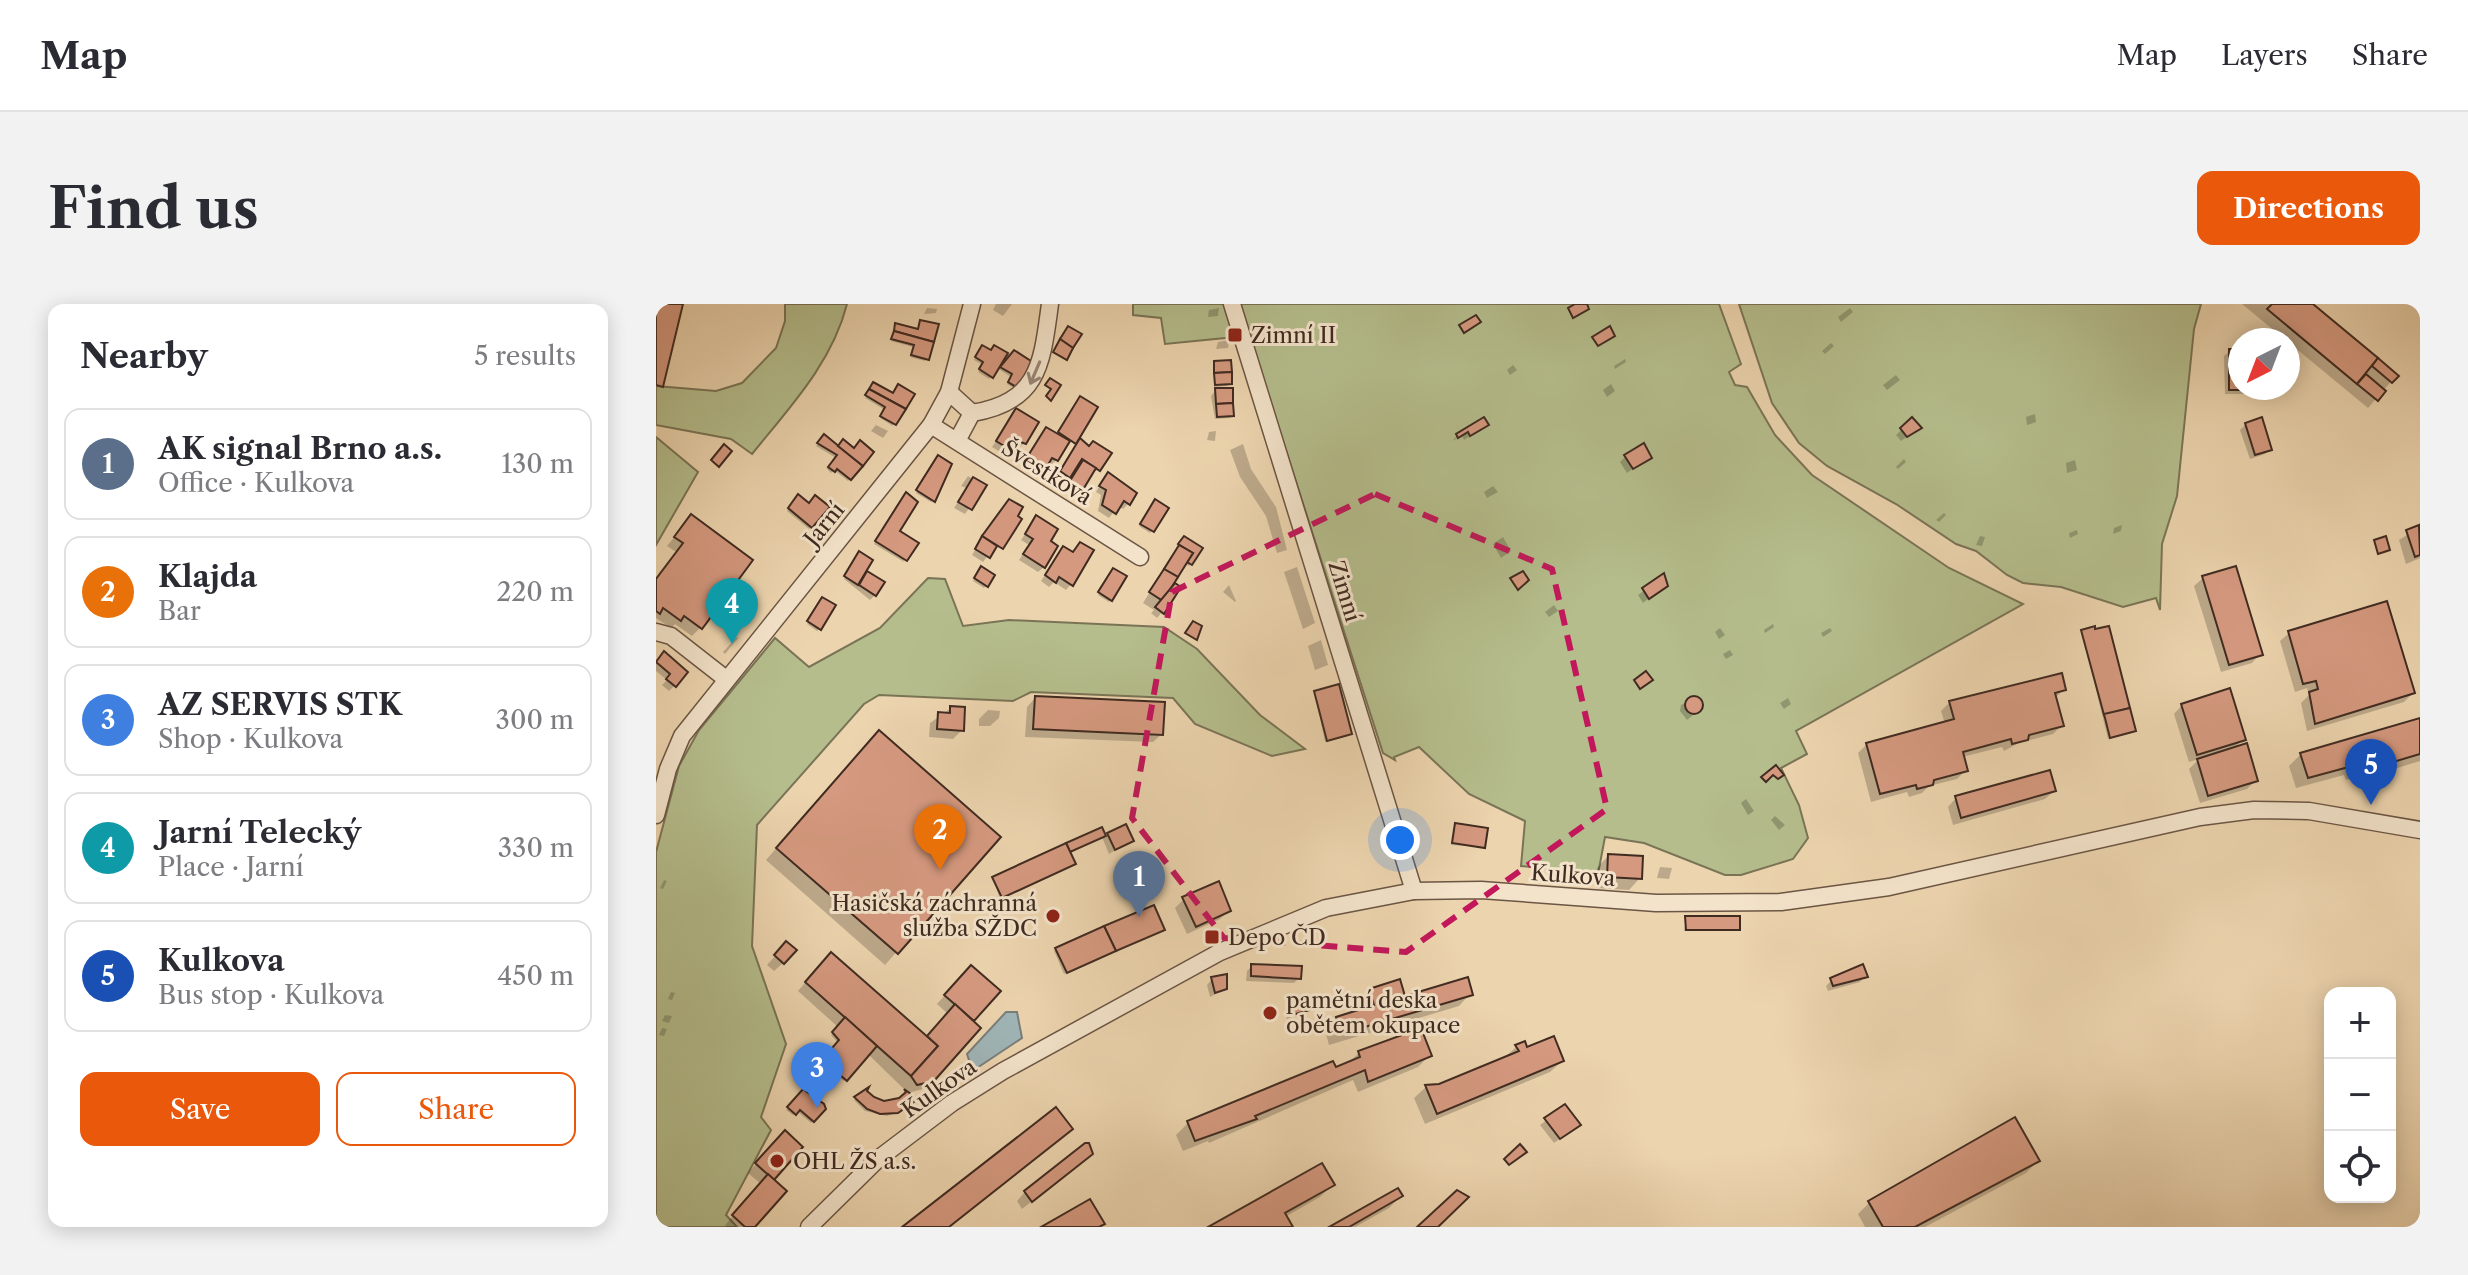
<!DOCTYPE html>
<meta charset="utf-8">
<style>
:root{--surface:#fff;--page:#f2f2f3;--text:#2b2b33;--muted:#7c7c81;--line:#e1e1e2;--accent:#ea580c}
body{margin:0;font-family:"Libre Caslon Text",serif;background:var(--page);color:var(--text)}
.controls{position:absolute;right:24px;bottom:24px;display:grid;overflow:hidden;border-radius:16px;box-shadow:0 4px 20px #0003}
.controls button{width:72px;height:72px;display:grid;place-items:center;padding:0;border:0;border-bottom:2px solid var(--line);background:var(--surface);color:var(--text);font:40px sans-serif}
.compass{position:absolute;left:1572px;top:24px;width:72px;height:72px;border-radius:50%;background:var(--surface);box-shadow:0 4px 20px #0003;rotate:222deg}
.you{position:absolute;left:744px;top:536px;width:28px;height:28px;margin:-20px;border:6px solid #fff;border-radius:50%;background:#1a73e8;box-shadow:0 0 0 12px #1a73e833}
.badge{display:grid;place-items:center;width:52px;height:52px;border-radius:50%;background:var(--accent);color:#fff;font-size:26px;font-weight:700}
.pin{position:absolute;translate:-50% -66px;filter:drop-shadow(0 2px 4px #0008)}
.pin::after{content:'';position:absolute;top:42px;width:28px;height:24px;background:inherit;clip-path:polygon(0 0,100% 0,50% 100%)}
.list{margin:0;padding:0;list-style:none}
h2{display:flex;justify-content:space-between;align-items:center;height:104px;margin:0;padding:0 32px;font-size:34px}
h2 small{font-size:26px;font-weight:400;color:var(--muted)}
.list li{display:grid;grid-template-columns:52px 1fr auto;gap:24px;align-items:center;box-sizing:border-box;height:112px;margin:0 16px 16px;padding:0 16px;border:2px solid var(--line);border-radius:16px}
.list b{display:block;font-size:30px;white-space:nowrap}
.list p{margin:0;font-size:26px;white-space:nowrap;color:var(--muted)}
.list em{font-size:26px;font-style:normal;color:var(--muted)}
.actions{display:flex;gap:16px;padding:24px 32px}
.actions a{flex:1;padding:18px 0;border:2px solid var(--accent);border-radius:16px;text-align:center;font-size:28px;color:var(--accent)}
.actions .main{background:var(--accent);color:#fff}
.icon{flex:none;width:44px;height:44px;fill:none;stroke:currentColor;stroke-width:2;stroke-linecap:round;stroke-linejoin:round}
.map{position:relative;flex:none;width:1764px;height:923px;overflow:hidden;border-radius:16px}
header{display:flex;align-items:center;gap:48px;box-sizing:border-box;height:112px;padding:0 40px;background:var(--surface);border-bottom:2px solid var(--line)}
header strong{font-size:38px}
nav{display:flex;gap:44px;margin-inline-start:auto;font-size:28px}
.intro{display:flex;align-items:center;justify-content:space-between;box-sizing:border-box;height:192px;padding:0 48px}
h1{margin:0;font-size:56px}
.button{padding:20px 36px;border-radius:16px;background:var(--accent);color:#fff;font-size:28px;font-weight:700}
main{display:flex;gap:48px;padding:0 48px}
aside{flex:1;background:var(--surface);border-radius:16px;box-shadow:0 4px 20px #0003}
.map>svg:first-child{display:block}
</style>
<header>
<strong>Map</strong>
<nav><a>Map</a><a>Layers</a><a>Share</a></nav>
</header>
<div class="intro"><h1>Find us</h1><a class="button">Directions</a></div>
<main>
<aside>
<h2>Nearby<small>5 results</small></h2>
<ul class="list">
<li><span class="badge" style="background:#5c6f8a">1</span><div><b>AK signal Brno a.s.</b><p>Office · Kulkova</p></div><em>130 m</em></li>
<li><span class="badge" style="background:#e8710a">2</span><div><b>Klajda</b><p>Bar</p></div><em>220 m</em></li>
<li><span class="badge" style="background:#3f7fe0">3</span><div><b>AZ SERVIS STK</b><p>Shop · Kulkova</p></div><em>300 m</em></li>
<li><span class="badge" style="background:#0f9aa8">4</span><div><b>Jarní Telecký</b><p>Place · Jarní</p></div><em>330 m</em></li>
<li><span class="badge" style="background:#1a4fb4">5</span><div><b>Kulkova</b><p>Bus stop · Kulkova</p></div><em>450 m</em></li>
</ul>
<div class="actions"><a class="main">Save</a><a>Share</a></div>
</aside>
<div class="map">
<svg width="1764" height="923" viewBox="0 0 1764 923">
<rect width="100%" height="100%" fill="#ecd4ae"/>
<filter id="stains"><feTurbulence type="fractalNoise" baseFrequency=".0025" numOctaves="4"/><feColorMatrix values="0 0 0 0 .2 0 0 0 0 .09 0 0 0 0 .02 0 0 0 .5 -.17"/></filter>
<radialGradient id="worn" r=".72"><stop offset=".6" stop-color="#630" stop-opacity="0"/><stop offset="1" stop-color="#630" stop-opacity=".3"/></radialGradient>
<g fill="#b5bd8c" stroke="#7a7456" stroke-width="2">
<path d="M129 0H191C176 59 134 103 96 150L75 135 0 121V82L60 87 86 79 120 44 129 17Z"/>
<path d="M477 0H574L579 33 509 40 505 14 477 11Z"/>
<path d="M583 0H1063L1085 60 1073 68 1079 81 1091 83 1119 131 1156 171 1293 264 1367 300 1140 427 1151 450 1125 464 1143 501 1152 534 1137 555 1085 571H1069L988 539 949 533 942 570 865 562 869 517 813 490 763 443 738 453 739 456 727 449Z"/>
<path d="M1083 0H1545L1538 25 1521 192 1506 240 1504 306 1500 294 1467 303 1405 283 1367 279 1351 271 1320 247 1300 240 1240 200 1171 162 1143 139 1116 99Z"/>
<path d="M0 133 42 168 0 241Z"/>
<path d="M272 274 289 275 307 322 353 316 508 323 541 345 604 411 649 445 616 452 539 420 517 394 375 388 357 397 223 391 208 400 101 521 96 642 130 740 105 813 115 826 70 911 81 923H0V548L23 462 43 426 119 334 153 363 224 324Z"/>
</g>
<path fill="#9fb5b7" stroke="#797e7b" stroke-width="2" d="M350 708H361L366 734 321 764 315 762 311 750Z"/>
<g fill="#0003">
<path d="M340 0H356L347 12 337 6Z"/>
<path d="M1586 0H1653L1740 72 1712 104Z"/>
<path d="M271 4 281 5 280 9 268 10Z"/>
<path d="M563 4 562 12 552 13 553 6Z"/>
<path d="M1194 4 1197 8 1185 18 1182 13Z"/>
<path d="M265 18 271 54 269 57 254 53 257 43 235 37 240 22 261 27Z"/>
<path d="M573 36 572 44 560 45 562 38Z"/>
<path d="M1175 39 1178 42 1169 50 1166 47Z"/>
<path d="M338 43 375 59 359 85 351 80 355 73 341 64 333 75 322 68 327 61 318 56 325 45 334 48Z"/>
<path d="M1574 47H1584V84H1593L1588 90H1569L1568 52Z"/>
<path d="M969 55 970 58 959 65 958 62Z"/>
<path d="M559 59 574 80 572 82 558 83Z"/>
<path d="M857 61 861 66 854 71 851 66Z"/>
<path d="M1240 71 1244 76 1231 86 1227 81Z"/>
<path d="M955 80 959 87 951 93 947 86Z"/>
<path d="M216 82 237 91V122L224 114 229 106 209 94Z"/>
<path d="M560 86 576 112 574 114 559 115 555 92Z"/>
<path d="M422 96 418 139 413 136 400 156 395 161 391 159 382 170 367 161 390 125 401 132Z"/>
<path d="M361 106 368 139 362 145 354 141 346 149 336 143Z"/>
<path d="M1379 110 1380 118 1371 121 1370 113Z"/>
<path d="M1256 116 1263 124 1245 137 1240 131Z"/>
<path d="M1590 120 1614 145 1609 150 1594 155 1584 126Z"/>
<path d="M220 121 232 127 227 134 215 127Z"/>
<path d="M830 121 808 136 806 132 796 137 801 132Z"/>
<path d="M560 127 559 137 551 136 553 128Z"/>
<path d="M168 133 182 144 216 149 192 177 178 166 175 169 171 165 180 154 160 142Z"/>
<path d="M423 138 443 165 435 169 418 193 408 186 411 180 400 173Z"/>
<path d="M587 140 595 165 620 203 631 246 621 249 610 212 584 173 574 146Z"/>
<path d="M970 152 994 153 971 169 964 158Z"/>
<path d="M1248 155 1250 158 1242 165 1240 163Z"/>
<path d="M280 156 283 177 287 179 275 198 260 189Z"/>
<path d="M1419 156 1421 166 1411 169 1410 159Z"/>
<path d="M312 172 328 182 309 210 298 204 311 184 305 182Z"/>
<path d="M447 176 472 200 467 205 462 202 453 214 442 207 445 191 440 188Z"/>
<path d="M837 182 842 188 831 194 828 188Z"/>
<path d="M248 192 241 228 248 258 218 240Z"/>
<path d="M142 193 153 202 171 203 153 225 131 207Z"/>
<path d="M497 200 510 205 494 229 483 222Z"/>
<path d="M1288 209 1290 211 1283 218 1280 216Z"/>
<path d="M35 213 44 324 36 332 19 320 15 324 0 314V275L20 248 11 242Z"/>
<path d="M380 214 392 238 388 263 382 268 363 256 373 241 365 236Z"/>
<path d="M334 221 346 244 338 243 327 258 316 251Z"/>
<path d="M1466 221 1465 227 1457 230 1458 224Z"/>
<path d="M1762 224 1764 254 1750 260 1743 236Z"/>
<path d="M1421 226 1422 230 1414 234 1413 229Z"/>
<path d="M1324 232 1329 233 1326 242 1320 241Z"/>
<path d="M847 233 855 247 845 254 837 240Z"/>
<path d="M526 236 545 245 533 262 528 259 510 288 506 308 501 314 495 309 498 306 487 299Z"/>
<path d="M424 240 415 280 410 286 398 278 393 283 385 277 407 245 416 250Z"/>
<path d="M201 252 203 279 211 270 219 291 214 296 188 275Z"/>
<path d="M641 263 659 319 647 325 628 268Z"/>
<path d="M323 267 330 282 328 284 317 277Z"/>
<path d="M456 268 455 296 453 298 442 291Z"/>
<path d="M1008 272 1009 282 987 299 982 291Z"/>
<path d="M1547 274 1604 350 1596 359 1565 368 1538 282Z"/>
<path d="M573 281 580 297 579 298 567 288Z"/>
<path d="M165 298 163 325 161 327 151 320Z"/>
<path d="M898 301 902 307 893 313 889 308Z"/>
<path d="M1117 320 1118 323 1109 329 1108 326Z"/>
<path d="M1064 324 1069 331 1063 335 1059 328Z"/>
<path d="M1174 324 1176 327 1167 333 1165 329Z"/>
<path d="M1426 328 1478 427 1476 429 1452 435Z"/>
<path d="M1633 329 1757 389 1748 398 1651 427 1645 399 1653 391 1651 384 1639 388 1624 337Z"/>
<path d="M81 333 82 334 69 350 67 348Z"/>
<path d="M665 336 672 361 659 366 652 342Z"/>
<path d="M1074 346 1077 351 1070 355 1067 350Z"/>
<path d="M8 350 19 381 13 387 6 381 11 376 0 367V358Z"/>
<path d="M1408 385 1398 395 1405 422 1397 430 1363 439 1348 447 1346 443 1306 453 1310 466 1301 475 1273 482 1266 489 1253 493 1251 488 1215 498 1202 449 1211 440 1289 420 1285 407 1294 398Z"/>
<path d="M659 389 694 430 692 432 669 438Z"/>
<path d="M1039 393 1047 403 1031 416 1024 407 1025 401Z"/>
<path d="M379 394 506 430 497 438 369 433 371 403Z"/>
<path d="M1132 394 1135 400 1128 405 1124 399Z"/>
<path d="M1526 401 1587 435 1577 446 1600 476 1591 485 1544 499 1533 465 1543 455 1533 458 1518 410Z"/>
<path d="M295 404 306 426 297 435 273 433 274 419Z"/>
<path d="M332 406 344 407 343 414 334 422H323V415Z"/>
<path d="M1764 418V457L1715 472 1714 468 1690 476 1688 471 1640 484 1633 462 1645 450Z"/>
<path d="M211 441 342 533 229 661 110 556Z"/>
<path d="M1398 487 1389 495 1297 521 1292 503 1300 494Z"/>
<path d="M1090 495 1098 507 1092 511 1085 499Z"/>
<path d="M1119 512 1129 521 1123 526 1115 516Z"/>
<path d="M799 521 827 543 795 541Z"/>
<path d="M445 526 449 534 453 530 475 537 453 550 446 533 413 550 415 562 344 595 337 574Z"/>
<path d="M952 552 984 574 973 586 940 584 941 564Z"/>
<path d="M1004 563 1016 564 1013 575 1001 574Z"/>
<path d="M8 576 11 577 7 585 4 584Z"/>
<path d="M528 595 573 606 564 615 531 630 519 604Z"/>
<path d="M1030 614 1082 625 1028 627Z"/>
<path d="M507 625 408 670 398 647 400 645Z"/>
<path d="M122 649 127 659 118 667 111 661Z"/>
<path d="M166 659 270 735 292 710 281 700 306 672 342 687 315 717 276 775 267 785 252 789 212 750 188 777 171 763 168 767 163 762 182 739 175 731 182 723 142 687Z"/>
<path d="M596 662 643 674 638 679 590 677 591 667Z"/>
<path d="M1209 672 1204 678 1172 687 1170 682 1176 676Z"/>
<path d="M556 675 569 685 554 693 551 681Z"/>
<path d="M714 686 748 694 814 690 803 702 673 741 669 726 681 715 705 705 702 698Z"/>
<path d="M15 688 19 689 16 696 12 695Z"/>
<path d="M634 703 655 704 631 715 629 708Z"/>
<path d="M9 711 16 712 13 719 6 717Z"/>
<path d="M6 724 11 725 8 732 3 731Z"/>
<path d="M860 743 906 757 894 768 769 820 758 794 770 783 783 782 847 755Z"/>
<path d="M703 749 774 751 762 763 702 788 697 776 553 839 552 837 527 847 520 831 532 819 679 766 690 761Z"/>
<path d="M147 787 167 805 155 819 141 807 137 811 130 806Z"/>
<path d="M210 788 227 799 259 796 246 807 231 812 209 807 198 796Z"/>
<path d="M909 802 917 826 898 839 884 821Z"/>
<path d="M120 837 115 876 96 923H71L69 921 105 880 92 869Z"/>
<path d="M1382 857 1370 869 1269 923H1209L1202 910 1213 899Z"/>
<path d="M426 858 366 905 361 897 369 888Z"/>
<path d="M676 881 664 893 629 913 635 923H556Z"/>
<path d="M745 892 733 904 699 923H677Z"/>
</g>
<g fill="#d5997f" stroke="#402b21" stroke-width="2">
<path d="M0 0H27L7 83 0 81Z"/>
<path d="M919 0H931L933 5 917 14 912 4Z"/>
<path d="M1616 0H1657L1722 54 1701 80 1611 5Z"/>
<path d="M820 11 825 18 808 29 803 21Z"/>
<path d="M264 16 283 20 278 38 238 27 239 19 262 25Z"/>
<path d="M412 22 426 30 417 44 404 35Z"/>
<path d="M954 22 959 32 942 42 936 33Z"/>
<path d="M238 27 278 38 273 56 255 51 258 41 235 35Z"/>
<path d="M404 35 417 44 411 56 397 48Z"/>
<path d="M326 41 335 46 338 41 352 49 337 74 323 65 327 58 319 53Z"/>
<path d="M1573 45H1584V84L1595 86H1573Z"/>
<path d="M358 46 378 59 362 84 352 78 356 70 344 63Z"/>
<path d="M1722 54 1743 72 1736 79 1716 62Z"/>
<path d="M575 56 576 68 558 69V57Z"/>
<path d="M576 68V80L559 81 558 69Z"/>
<path d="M1710 70 1730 87 1722 97 1701 80Z"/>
<path d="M394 74 405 81 395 97 390 92 395 85 389 81Z"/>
<path d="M217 78 237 89 242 80 259 90 250 105 213 85Z"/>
<path d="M559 84H577V99L560 100Z"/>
<path d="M213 85 250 105 240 121 224 112 229 103 209 91Z"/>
<path d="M424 92 442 103 420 140 402 128Z"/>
<path d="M577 99 578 112 561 113 560 100Z"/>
<path d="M360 104 383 118 370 140 359 136 353 145 340 137Z"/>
<path d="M828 113 833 121 814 132 812 128 802 134 800 130Z"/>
<path d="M1256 113 1266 124 1251 133 1244 124Z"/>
<path d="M1606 113 1616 146 1599 151 1589 119Z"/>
<path d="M390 123 414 137 402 157 396 154 389 166 370 155Z"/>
<path d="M168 130 207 162 195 176 181 165 179 168 172 163 181 151 161 139Z"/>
<path d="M424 134 433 142 437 137 456 149 444 167 426 155 414 174 404 167Z"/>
<path d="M187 135 198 144 204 136 218 148 207 162 182 142Z"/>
<path d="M988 139 996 154 977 165 968 151Z"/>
<path d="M68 140 76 147 63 163 55 156Z"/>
<path d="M282 151 296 160 279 198 260 186Z"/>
<path d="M427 156 440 164 425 189 412 180Z"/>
<path d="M452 168 481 189 474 201 468 197 460 210 446 201 450 186 443 182Z"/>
<path d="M317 173 331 181 316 206 302 198Z"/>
<path d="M250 188 262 198 244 227 263 239 251 257 219 237Z"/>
<path d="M142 190 153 199 159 191 174 203 156 224 132 204Z"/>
<path d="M353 195 367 203 362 212 366 215 347 245 326 232Z"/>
<path d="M499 195 513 204 498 228 484 220Z"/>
<path d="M35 210 97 256 46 325 28 312 25 317 7 304 4 310 0 307V275L27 239 18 233Z"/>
<path d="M380 211 402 225 395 237 402 242 389 264 367 250 377 235 369 230Z"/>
<path d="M1763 221 1764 251 1759 253 1750 226Z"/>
<path d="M326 232 341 242 334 254 319 245Z"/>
<path d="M528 232 547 244 536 261 531 258 537 249 522 240Z"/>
<path d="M1730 232 1734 246 1722 250 1718 236Z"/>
<path d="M424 238 438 246 417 282 403 273 400 279 389 271 407 242 417 248Z"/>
<path d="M523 241 537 249 522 273 508 265Z"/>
<path d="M203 247 217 256 202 281 188 272Z"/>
<path d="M325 262 339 271 332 283 318 274Z"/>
<path d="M1580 262 1607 351 1573 361 1546 272Z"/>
<path d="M457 264 471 272 456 297 442 288Z"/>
<path d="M508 265 522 273 507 297 493 288Z"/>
<path d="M211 267 229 278 220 292 203 281Z"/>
<path d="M867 267 873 276 862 286 854 274Z"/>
<path d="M1008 269 1012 282 993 295 986 284Z"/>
<path d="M519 279 525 283 508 310 499 303Z"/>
<path d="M166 293 180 301 165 326 151 317Z"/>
<path d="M1731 297 1759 389 1659 420 1653 388 1662 385 1660 377 1647 380 1632 327Z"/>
<path d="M537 317 546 322 541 336 529 329Z"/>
<path d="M1439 322V325L1453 322 1474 404 1448 411 1425 326Z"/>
<path d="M8 347 32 368 20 383 10 375 14 370 0 358Z"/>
<path d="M990 367 997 376 984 385 978 376Z"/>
<path d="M1406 369 1410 386 1399 389 1408 422 1373 431 1372 436 1356 440 1355 435 1307 448 1312 467 1278 476 1277 481 1261 485 1260 481 1224 490 1210 439 1298 415 1293 397Z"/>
<path d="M683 380 696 430 671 437 658 387Z"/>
<path d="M1574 384 1590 436 1541 451 1525 400Z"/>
<path d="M379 392 509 398 507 431 377 425Z"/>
<circle cx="1038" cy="401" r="9"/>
<path d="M294 402 309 403 308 427 281 425 282 408 294 409Z"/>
<path d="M1474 404 1480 427 1454 434 1448 410Z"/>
<path d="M1764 414V450L1727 461 1726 458 1701 466 1700 461 1652 474 1644 449Z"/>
<path d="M223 426 345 533 242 650 120 544Z"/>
<path d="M1591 439 1602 477 1552 492 1541 455Z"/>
<path d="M1120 461 1128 471 1122 475 1117 471 1110 478 1105 473Z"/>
<path d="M1394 466 1400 487 1305 514 1299 492Z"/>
<path d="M799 519 832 524 829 544 796 539Z"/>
<path d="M470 520 478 537 459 546 451 529Z"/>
<path d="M446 523 450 532 414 548 410 539Z"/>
<path d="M410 539 420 560 346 594 336 573Z"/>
<path d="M952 550 987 552 986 575 951 573Z"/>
<path d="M563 577 575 607 540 623 526 593Z"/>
<path d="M498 601 509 626 460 647 448 622Z"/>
<path d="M1029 612H1084V626H1030Z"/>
<path d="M448 622 460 647 411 669 399 644Z"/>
<path d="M130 637 141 646 128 660 118 651Z"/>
<path d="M175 648 282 742 255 772 149 678Z"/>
<path d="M595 660 646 662 645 675 595 672Z"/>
<path d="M1207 660 1212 673 1177 682 1174 674Z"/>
<path d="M315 661 345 687 318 717 288 691Z"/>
<path d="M571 670V685L559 689 555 673Z"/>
<path d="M812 673 817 691 685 730 680 713 718 701 713 685 744 675 749 692Z"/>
<path d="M654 694 657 705 636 711 633 701Z"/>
<path d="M299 700 325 724 278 777 261 781 255 772 282 742 271 732Z"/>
<path d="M189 713 221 742 191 777 175 763 172 766 163 759 183 736 176 728Z"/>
<path d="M765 724 776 752 712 778 709 766 599 812 601 815 539 837 531 817 677 757 680 763 704 753 702 747Z"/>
<path d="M898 732 908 757 781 810 769 781 783 780 863 747 859 741 869 737 871 743Z"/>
<path d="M213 783 211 787 218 793 228 797 243 794 250 788 248 785 262 795 242 809 224 810 211 805 198 793Z"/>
<path d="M147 785 168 800 170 805 158 818 144 806 140 811 131 803Z"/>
<path d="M909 800 925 821 904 835 888 814Z"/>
<path d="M400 803 417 825 293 923H246Z"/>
<path d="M1359 813 1384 857 1259 923H1227L1212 897Z"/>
<path d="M129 826 147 843 118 876 99 859Z"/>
<path d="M429 839H433L437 850 376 898 368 887Z"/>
<path d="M864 840 871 848 853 861 848 855Z"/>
<path d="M666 859 679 881 629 909 637 923H552Z"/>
<path d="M112 870 131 887 99 923H89L76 911Z"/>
<path d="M742 884 747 892 693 923H673Z"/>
<path d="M801 886 813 893 782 923H761Z"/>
<path d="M434 895 449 920 443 923H385Z"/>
</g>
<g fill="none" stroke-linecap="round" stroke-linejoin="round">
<g stroke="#6b5544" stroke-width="19">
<g id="street">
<path d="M576 0 758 587"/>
<path d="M293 88 316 109"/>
<path d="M316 109C384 98 386 58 394 0"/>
<path d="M275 121 484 253"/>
<path d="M301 137 316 109"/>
<path d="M0 328 15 332 70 375"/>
<path d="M0 511 12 465 26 432 275 121 293 88 316 0"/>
<path d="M153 923 222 855 296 799 347 767 564 648 670 604 758 587 825 586 1000 599 1125 598 1233 583 1544 513 1598 506 1653 507 1764 526"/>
</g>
</g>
<use href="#street" stroke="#f3e3ca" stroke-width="16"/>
</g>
<defs><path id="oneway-shaft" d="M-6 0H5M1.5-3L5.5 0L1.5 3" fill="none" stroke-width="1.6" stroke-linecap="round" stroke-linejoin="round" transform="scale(2)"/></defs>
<use stroke="#9a8776" href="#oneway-shaft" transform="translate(379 69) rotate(113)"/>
<path fill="none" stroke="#c2185b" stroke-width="6" stroke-dasharray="16 10" stroke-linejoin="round" d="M719 190 896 265 951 505 750 648 568 634 476 514 516 288Z"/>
<g fill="#8f2418" stroke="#f3e3ca" stroke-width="3">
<rect x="571" y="23" width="16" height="16" rx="4"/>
<circle cx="397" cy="612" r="8"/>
<rect x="548" y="625" width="16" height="16" rx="4"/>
<circle cx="614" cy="709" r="8"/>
<circle cx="121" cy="857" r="8"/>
</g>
<g text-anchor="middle" stroke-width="6" stroke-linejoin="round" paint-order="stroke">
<g font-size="22" fill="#402b21" stroke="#f3e3ca" text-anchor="start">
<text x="595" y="39">Zimní II</text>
<text x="381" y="607" text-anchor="end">Hasičská záchranná<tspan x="381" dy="25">služba SŽDC</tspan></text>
<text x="572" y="641">Depo ČD</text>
<text x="630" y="704">pamětní deska<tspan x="630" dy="25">obětem okupace</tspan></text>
<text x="137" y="865">OHL ŽS a.s.</text>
</g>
<g font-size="22" fill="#402b21" stroke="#f3e3ca">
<text transform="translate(391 168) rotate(32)" y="8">Švestková</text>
<text transform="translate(168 220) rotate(-51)" y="8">Jarní</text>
<text transform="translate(689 287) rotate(73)" y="8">Zimní</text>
<text transform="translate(917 571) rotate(4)" y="8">Kulkova</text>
<text transform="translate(283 784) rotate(-35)" y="8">Kulkova</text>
</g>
</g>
<rect width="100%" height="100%" filter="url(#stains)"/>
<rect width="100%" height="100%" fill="url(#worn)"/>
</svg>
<div class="controls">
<button>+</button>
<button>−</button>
<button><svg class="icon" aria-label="locate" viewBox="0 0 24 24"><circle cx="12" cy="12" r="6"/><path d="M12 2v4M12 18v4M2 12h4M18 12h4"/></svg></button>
</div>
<svg class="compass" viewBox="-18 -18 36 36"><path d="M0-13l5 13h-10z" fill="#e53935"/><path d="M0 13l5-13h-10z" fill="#7c7c81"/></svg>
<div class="you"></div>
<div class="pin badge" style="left:483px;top:613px;background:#5c6f8a">1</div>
<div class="pin badge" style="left:284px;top:566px;background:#e8710a">2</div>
<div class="pin badge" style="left:161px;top:804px;background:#3f7fe0">3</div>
<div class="pin badge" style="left:76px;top:340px;background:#0f9aa8">4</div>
<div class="pin badge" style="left:1715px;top:501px;background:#1a4fb4">5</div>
</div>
</main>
